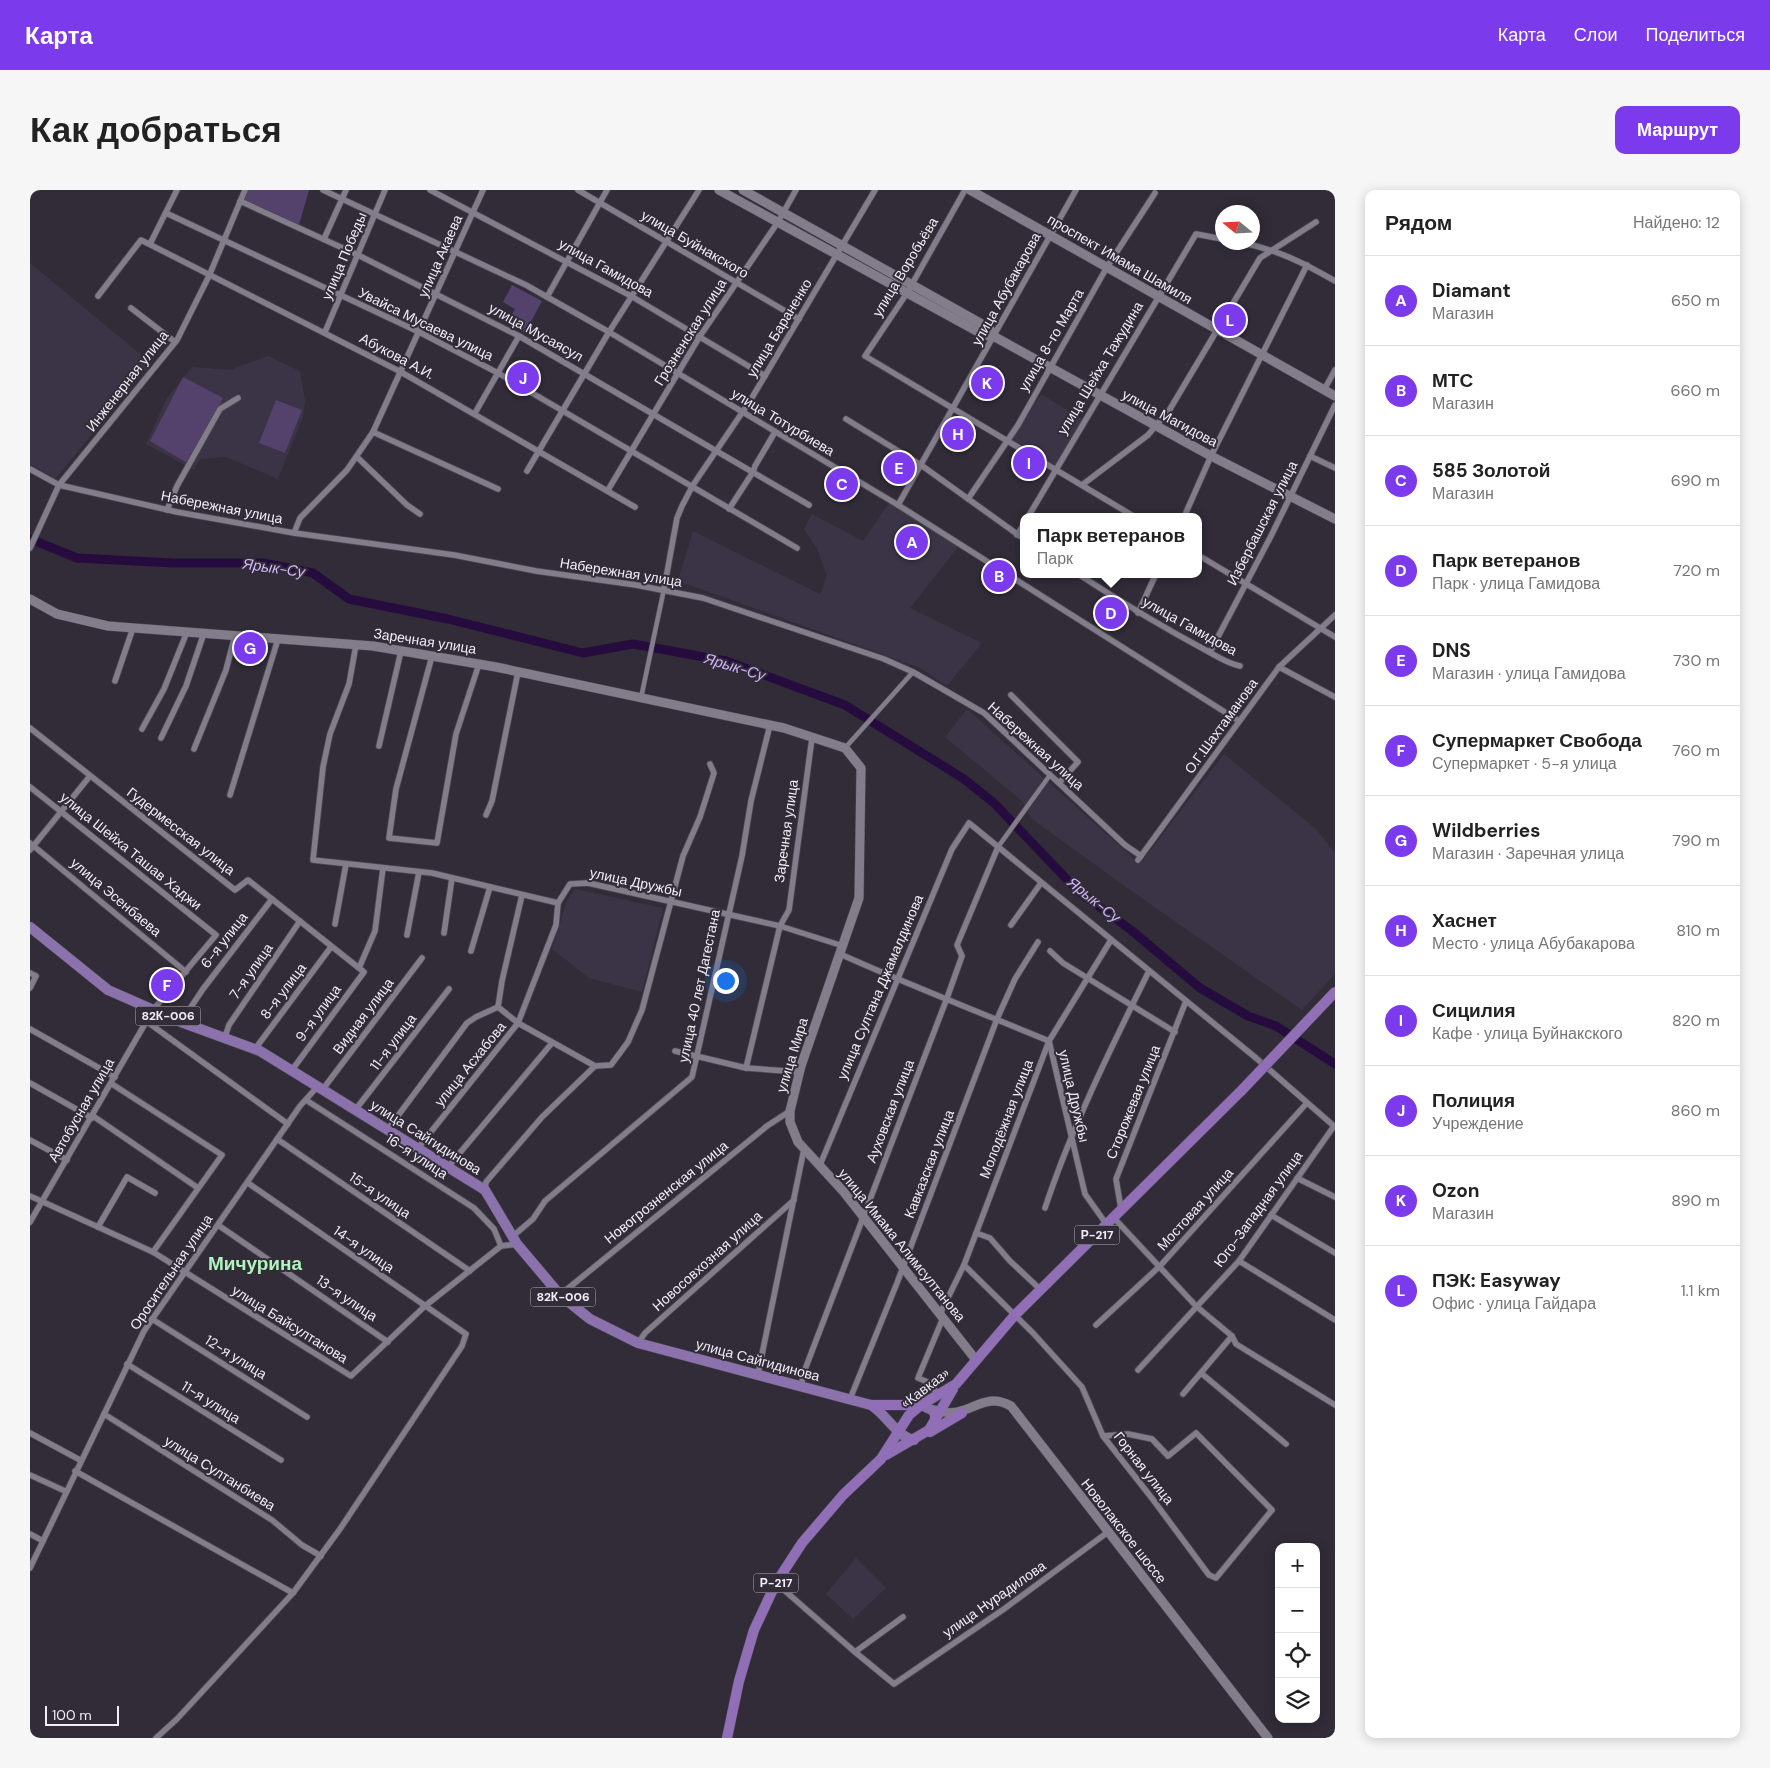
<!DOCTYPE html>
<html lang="ru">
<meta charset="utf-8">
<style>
:root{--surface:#fff;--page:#f6f6f6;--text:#222;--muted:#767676;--line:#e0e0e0;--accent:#7c3aed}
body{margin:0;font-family:"DM Sans",sans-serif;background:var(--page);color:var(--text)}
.controls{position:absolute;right:15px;bottom:15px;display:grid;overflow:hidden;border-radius:10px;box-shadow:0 2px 12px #0003}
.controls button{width:45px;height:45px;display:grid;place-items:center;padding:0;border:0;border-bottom:1px solid var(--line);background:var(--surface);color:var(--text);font:25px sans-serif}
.compass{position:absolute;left:1185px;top:15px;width:45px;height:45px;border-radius:50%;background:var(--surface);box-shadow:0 2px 12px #0003;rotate:288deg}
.scale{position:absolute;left:15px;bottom:12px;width:74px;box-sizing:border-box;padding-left:5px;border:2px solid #f0edf6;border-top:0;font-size:14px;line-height:18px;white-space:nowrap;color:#f0edf6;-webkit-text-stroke:4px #312c38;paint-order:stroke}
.you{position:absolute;left:695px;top:790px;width:18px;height:18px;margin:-12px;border:4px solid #fff;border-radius:50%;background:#1a73e8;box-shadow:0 0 0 8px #1a73e833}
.badge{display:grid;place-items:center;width:32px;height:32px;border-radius:50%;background:var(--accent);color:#fff;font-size:16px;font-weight:700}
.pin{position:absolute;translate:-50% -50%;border:2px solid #fff;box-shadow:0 1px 5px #0006}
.popup{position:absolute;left:990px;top:323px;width:182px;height:65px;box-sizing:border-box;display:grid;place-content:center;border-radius:10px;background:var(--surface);filter:drop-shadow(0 1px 4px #0005);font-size:16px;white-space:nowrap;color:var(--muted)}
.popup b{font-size:19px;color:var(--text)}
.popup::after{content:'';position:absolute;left:50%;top:100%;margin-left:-10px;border:10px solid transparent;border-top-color:var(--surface)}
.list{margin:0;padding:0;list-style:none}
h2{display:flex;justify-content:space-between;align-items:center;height:65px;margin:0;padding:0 20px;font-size:21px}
h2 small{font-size:16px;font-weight:400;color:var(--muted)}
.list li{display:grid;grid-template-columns:32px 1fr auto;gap:15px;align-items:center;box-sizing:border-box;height:90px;padding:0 20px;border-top:1px solid var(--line)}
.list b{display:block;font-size:19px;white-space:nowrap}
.list p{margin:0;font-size:16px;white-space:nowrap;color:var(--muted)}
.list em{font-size:16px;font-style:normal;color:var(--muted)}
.icon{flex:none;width:28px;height:28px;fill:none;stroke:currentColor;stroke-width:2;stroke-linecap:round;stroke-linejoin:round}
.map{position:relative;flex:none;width:1305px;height:1548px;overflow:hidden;border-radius:10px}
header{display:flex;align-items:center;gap:30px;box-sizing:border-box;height:70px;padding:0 25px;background:var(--accent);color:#fff}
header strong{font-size:24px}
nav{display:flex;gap:28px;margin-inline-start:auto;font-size:18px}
.intro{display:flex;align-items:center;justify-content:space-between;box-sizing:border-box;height:120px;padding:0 30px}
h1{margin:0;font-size:35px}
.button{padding:12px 22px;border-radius:10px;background:var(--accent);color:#fff;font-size:18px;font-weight:700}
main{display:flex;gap:30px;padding:0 30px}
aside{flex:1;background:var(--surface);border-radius:10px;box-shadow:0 2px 12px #0003}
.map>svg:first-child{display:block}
</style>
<header>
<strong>Карта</strong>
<nav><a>Карта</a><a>Слои</a><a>Поделиться</a></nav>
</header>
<div class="intro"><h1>Как добраться</h1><a class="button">Маршрут</a></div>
<main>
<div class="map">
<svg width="1305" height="1548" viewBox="0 0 1305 1548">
<rect width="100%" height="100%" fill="#312c38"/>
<g fill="#3b3446">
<path d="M0 73 121 173 25 289 0 274Z"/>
<path d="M238 166 270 181 275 211 273 227 248 289 196 267 170 269 164 280 116 254 137 208 162 177 200 180Z"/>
<path d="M1011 204 1053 230 1024 277 978 255Z"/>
<path d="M859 313 929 356 880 418 952 453 917 496 888 477 648 391 663 341 790 404 797 386 787 359 774 339 782 324 833 351Z"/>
<path d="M937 519 1110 674 1194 564 1287 640 1305 663V784L1272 820 1093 695 1002 629 992 611 915 547Z"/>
<path d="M545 699 633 718 612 802 559 788 522 759 537 711Z"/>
<path d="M826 1368 856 1398 823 1429 796 1404Z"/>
</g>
<g fill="#54426c">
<path d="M218 0H279L269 35 213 10Z"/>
<path d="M482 95 512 111 495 143 477 133 485 119 473 112Z"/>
<path d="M153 187 193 208 159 274 120 251Z"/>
<path d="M246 210 272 220 255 263 229 253Z"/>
<path d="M1073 405 1100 423 1089 440 1062 423Z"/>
</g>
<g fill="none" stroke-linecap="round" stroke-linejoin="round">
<path stroke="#260c3e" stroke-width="9" d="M0 349 47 368 143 373H233L283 383 319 409 418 429 553 463 603 454 696 471 815 515 934 589 964 613 1048 701 1101 740 1170 798 1218 826 1246 836 1305 874"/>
<g stroke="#4d4853" stroke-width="5.5">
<g id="pedestrian">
<path d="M611 508 634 399"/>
<path d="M815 558 883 482"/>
<path d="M968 657 1020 585"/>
</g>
</g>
<g stroke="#4d4853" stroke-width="7">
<g id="minor">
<path d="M293 0 496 95 579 142 868 315 1209 531"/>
<path d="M400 0 601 106 735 186"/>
<path d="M548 0 769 129"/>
<path d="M935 0 877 103 835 166 1105 327"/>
<path d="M210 11 328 65 489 146 779 315"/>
<path d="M136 23 389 142 468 183 767 358"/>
<path d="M294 49 316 0"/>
<path d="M1210 52C1250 61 1270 71 1305 91"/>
<path d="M120 54 147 0"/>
<path d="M68 106 111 50 371 182 605 317"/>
<path d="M517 107 577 0"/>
<path d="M101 118 145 152"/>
<path d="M295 142 355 0"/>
<path d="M1294 200 1305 180"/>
<path d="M445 223 489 146"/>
<path d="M816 229 891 275 994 349"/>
<path d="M343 242 468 299"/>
<path d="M1280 266 1305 278"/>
<path d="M327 267 377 315 390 324"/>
<path d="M0 279 29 295 147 322 264 343 424 365 506 381 606 395 673 408 854 469 883 482 954 523 1095 655 1111 666"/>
<path d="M497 281 579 142 669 0"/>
<path d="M1052 295 1118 245 1140 219 1230 68 1286 32"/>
<path d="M578 300 670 146 748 32 766 0"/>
<path d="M938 309 988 235 1077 77 1125 3"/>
<path d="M868 315 1046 0"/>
<path d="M699 319 723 282 725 276 745 242"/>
<path d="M137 320 147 296 190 219 208 208"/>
<path d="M998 327 1166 44 1192 49"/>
<path d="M1154 327 1181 266 1277 75"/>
<path d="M264 343 270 328 317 280 343 242 453 0"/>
<path d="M987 345 994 334"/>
<path d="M0 358 29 295 147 150 179 86 215 0"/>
<path d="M1168 365 1305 447"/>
<path d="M1048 384C1091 412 1134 438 1179 462 1190 468 1197 473 1210 476"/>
<path d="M634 399 647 328 652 316 663 295 720 211 845 0"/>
<path d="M1108 423 1126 384"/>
<path d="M326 455 319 494 300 544 293 577 283 670 402 683 528 713 540 694 558 693 750 736 813 756"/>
<path d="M1180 462 1241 346 1305 215"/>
<path d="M402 466 366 599 359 648 407 653 426 544 449 474"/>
<path d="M1249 477 1305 507"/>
<path d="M85 491 103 438"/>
<path d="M981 505 1048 572 1029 593"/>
<path d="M0 538 205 700 218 690 334 782 262 880"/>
<path d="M112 539 134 499 157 442"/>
<path d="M131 548 156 496 174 443"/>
<path d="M349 556 371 461"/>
<path d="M164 559 196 480 205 445"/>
<path d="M0 597 186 745 123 820 0 1032"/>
<path d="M200 605 248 449"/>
<path d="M456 625 462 611 488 482"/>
<path d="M0 653 156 782"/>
<path d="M0 660 60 586"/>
<path d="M1108 670 1249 477 1305 425"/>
<path d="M492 705 472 791 468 817 488 833 565 876"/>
<path d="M305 734 316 674"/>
<path d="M981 735 1011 693"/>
<path d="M414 743 422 688"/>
<path d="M377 745 389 682"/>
<path d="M441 761 460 697"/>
<path d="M1020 761 1033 773 1145 842"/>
<path d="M810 764C879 795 949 822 1019 851"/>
<path d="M329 778 345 741 353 678"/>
<path d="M0 783 6 786 0 798"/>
<path d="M116 831 258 934"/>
<path d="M151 832 173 799 242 709"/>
<path d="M0 839 85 887"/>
<path d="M195 847 199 835 270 731"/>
<path d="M1019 851 1055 1004 1077 1035"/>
<path d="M225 859 301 757"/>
<path d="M645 861 716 878 770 882"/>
<path d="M716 878 750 736 759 720 782 548"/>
<path d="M0 893 62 928"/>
<path d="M82 894 192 965 123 1062"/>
<path d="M293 899 392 768"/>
<path d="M276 910 444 1018 464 1039 471 1056"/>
<path d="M326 919 419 799"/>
<path d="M63 926 168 998"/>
<path d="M358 939 437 833 446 827 468 817"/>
<path d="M247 949 440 1081"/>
<path d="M0 950 37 970"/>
<path d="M388 958 488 833 526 735 528 713"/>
<path d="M790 975 922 659 939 633 1226 868 1305 937"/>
<path d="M418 977 522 853"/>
<path d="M1267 988 1305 1007"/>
<path d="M455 1000 456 992 512 927 565 876 581 875 598 852 612 820 653 666 670 627 684 583 680 574"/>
<path d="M0 1006 123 1062 321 1186 395 1116 471 1056 487 1054"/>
<path d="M1015 1018C1042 936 1081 858 1119 781"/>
<path d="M1091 1019 1086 989 1156 811"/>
<path d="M1241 1025 1305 1063"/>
<path d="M1084 1028 1166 1116 1202 1146 1206 1154 1305 1215"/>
<path d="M188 1035 358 1152"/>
<path d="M68 1037 97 987 125 1003"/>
<path d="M946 1043 960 1048 980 1071 1011 1100"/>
<path d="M483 1046 503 1029 515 1011 662 887 712 666 721 611 740 535"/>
<path d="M1209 1071 1305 1130"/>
<path d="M934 1075 1003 1143 1052 1197 1073 1246 1121 1307 1179 1385 1186 1388 1242 1320 1166 1243 1138 1266 1122 1249 1098 1244 1073 1246"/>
<path d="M530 1105 737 936 760 921"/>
<path d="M910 1124 934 1075 1019 851 1081 750"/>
<path d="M122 1129 277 1227"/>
<path d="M1066 1135 1130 1076 1276 914"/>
<path d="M608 1153 615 1143 764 1010"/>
<path d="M97 1174 251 1270"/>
<path d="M1108 1180 1209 1071 1304 936"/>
<path d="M1171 1183 1256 1254"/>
<path d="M728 1184 774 959"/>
<path d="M771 1196 774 1182 917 808 932 766 927 755 968 657"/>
<path d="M906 1202 900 1193 888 1188 913 1128"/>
<path d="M1153 1204 1202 1146"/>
<path d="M820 1209 867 1093 967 829 985 789 1008 752"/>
<path d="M74 1224 242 1330 272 1355 291 1366"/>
<path d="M0 1243 50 1270"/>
<path d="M45 1281 263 1403"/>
<path d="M0 1285 35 1301"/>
<path d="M0 1344 13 1351"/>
<path d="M0 1378 114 1141 270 916 288 896"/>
<path d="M746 1393 825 1462"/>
<path d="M873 1427 825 1462 864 1494 974 1419 1078 1342"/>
<path d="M126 1548 147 1529 263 1403 310 1339 432 1156 436 1144 218 993"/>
</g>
</g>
<g stroke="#4d4853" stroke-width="10">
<g id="secondary">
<path d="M689 0 954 145 965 147 1181 266 1305 329"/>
<path d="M713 0 959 138 965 147"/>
<path d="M940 0 1305 206"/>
<path d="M0 409 27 424 78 436 343 456 466 477 754 538 815 558 831 578 829 708 771 876 760 921V932L768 952 813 1001 946 1170"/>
<path d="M905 1220C939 1232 950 1199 981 1216L1238 1548"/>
</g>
</g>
<g stroke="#4d4853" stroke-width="11">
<g id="primary">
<path d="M0 737 78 800 151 832 230 861 455 1000 487 1054 530 1105 560 1129 608 1153 841 1215C856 1224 867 1247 884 1250"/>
<path d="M891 1215 904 1221 906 1231"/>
</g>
</g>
<g stroke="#4d4853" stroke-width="11">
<g id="trunk">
<path d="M841 1215H891"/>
<path d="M900 1242 932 1223"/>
<path d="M856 1265 899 1240 923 1199"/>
<path d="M697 1548 709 1491 724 1440 746 1393 772 1353 813 1305 851 1269 879 1225 891 1215 926 1194 984 1126 1212 900"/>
</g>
</g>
<use href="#pedestrian" stroke="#827c8b" stroke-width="4.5"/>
<use href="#minor" stroke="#827c8b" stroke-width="5.5"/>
<use href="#secondary" stroke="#827c8b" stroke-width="9"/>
<use href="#primary" stroke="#8c72ac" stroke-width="10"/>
<use href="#trunk" stroke="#906fb7" stroke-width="10"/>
<g stroke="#4d4853" stroke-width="11" stroke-linecap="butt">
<path id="trunk-bridge" d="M1212 900 1305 802"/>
</g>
<use href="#trunk-bridge" stroke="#906fb7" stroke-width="10"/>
</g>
<g text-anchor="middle" stroke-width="4" stroke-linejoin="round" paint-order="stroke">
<g fill="#312c38" stroke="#b7b3bd" stroke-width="1">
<rect x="105.5" y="816.5" width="65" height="19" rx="4"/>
<rect x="1044.5" y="1035.5" width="45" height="19" rx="4"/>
<rect x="500.5" y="1097.5" width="65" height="19" rx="4"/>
<rect x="723.5" y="1383.5" width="45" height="19" rx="4"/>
</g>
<g font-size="12" font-weight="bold" fill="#f0edf6">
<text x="138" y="830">82К-006</text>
<text x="1067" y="1049">Р-217</text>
<text x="533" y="1111">82К-006</text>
<text x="746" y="1397">Р-217</text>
</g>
<g font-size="14" fill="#f0edf6" stroke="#312c38">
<text transform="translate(665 54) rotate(30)" y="5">улица Буйнакского</text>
<text transform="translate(314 66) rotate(-67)" y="5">улица Победы</text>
<text transform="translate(410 66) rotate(-66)" y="5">улица Акаева</text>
<text transform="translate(1090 69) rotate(30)" y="5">проспект Имама Шамиля</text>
<text transform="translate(875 77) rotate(-59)" y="5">улица Воробьёва</text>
<text transform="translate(576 78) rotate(29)" y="5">улица Гамидова</text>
<text transform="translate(976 99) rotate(-61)" y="5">улица Абубакарова</text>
<text transform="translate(396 134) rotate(26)" y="5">Увайса Мусаева улица</text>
<text transform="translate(749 138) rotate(-59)" y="5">улица Бараненко</text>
<text transform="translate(506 142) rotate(29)" y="5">улица Мусаясул</text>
<text transform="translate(660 142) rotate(-58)" y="5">Грозненская улица</text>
<text transform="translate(1021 150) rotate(-60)" y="5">улица 8-го Марта</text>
<text transform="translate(367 166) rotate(28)" y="5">Абукова А.И.</text>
<text transform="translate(1070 178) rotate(-59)" y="5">улица Шейха Тажудина</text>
<text transform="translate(97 191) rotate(-52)" y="5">Инженерная улица</text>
<text transform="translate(1140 228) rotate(28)" y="5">улица Магидова</text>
<text transform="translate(753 232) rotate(31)" y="5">улица Тотурбиева</text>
<text transform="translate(192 317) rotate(11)" y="5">Набережная улица</text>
<text transform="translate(1232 333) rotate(-63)" y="5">Избербашская улица</text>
<text transform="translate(591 382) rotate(9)" y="5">Набережная улица</text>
<text transform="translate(1160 436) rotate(29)" y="5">улица Гамидова</text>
<text transform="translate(395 451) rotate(9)" y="5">Заречная улица</text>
<text transform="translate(1191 536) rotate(-54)" y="5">О.Г.Шахтаманова</text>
<text transform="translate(1006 556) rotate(42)" y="5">Набережная улица</text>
<text transform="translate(151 641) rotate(38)" y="5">Гудермесская улица</text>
<text transform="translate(756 641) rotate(-82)" y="5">Заречная улица</text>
<text transform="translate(101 661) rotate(39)" y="5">улица Шейха Ташав Хаджи</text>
<text transform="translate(606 692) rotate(12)" y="5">улица Дружбы</text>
<text transform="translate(86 707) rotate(40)" y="5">улица Эсенбаева</text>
<text transform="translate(194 750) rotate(-52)" y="5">6-я улица</text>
<text transform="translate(221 781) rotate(-55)" y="5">7-я улица</text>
<text transform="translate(669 796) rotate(-78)" y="5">улица 40 лет Дагестана</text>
<text transform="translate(850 797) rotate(-67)" y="5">улица Султана Джамалдинова</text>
<text transform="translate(253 801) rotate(-53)" y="5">8-я улица</text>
<text transform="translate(288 823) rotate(-54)" y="5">9-я улица</text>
<text transform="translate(333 826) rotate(-53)" y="5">Видная улица</text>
<text transform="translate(363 852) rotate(-53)" y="5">11-я улица</text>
<text transform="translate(762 865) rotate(-73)" y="5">улица Мира</text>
<text transform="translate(440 874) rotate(-51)" y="5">улица Асхабова</text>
<text transform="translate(1044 906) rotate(77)" y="5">улица Дружбы</text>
<text transform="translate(1103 912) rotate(-68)" y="5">Сторожевая улица</text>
<text transform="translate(51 920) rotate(-60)" y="5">Автобусная улица</text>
<text transform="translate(860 921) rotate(-69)" y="5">Ауховская улица</text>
<text transform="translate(976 929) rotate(-69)" y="5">Молодёжная улица</text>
<text transform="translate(396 947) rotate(32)" y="5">улица Сайгидинова</text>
<text transform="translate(387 966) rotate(33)" y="5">16-я улица</text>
<text transform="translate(899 974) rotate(-69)" y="5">Кавказская улица</text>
<text transform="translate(636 1002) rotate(-39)" y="5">Новогрозненская улица</text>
<text transform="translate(350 1005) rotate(34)" y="5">15-я улица</text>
<text transform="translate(1165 1019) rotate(-48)" y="5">Мостовая улица</text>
<text transform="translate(1228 1019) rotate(-54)" y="5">Юго-Западная улица</text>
<text transform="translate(872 1055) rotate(51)" y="5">улица Имама Алимсултанова</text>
<text transform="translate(334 1059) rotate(35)" y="5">14-я улица</text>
<text transform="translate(677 1071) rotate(-42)" y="5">Новосовхозная улица</text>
<text transform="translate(141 1082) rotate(-56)" y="5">Оросительная улица</text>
<text transform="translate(317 1108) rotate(34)" y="5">13-я улица</text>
<text transform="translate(260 1134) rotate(32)" y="5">улица Байсултанова</text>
<text transform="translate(206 1167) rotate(32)" y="5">12-я улица</text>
<text transform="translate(728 1170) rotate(15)" y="5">улица Сайгидинова</text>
<text transform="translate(895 1198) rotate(-37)" y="5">«Кавказ»</text>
<text transform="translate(181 1212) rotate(32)" y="5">11-я улица</text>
<text transform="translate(1114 1278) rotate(52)" y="5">Горная улица</text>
<text transform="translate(190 1283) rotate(32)" y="5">улица Султанбиева</text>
<text transform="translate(1094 1341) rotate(52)" y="5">Новолакское шоссе</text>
<text transform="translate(964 1409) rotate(-35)" y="5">улица Нурадилова</text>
</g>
<g font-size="15" font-style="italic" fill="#d1b5f8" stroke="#312c38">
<text transform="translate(244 378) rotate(8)" y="5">Ярык-Су</text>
<text transform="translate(705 477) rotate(17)" y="5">Ярык-Су</text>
<text transform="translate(1064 710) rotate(39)" y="5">Ярык-Су</text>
</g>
<g font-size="19" font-weight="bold" fill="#b1f4bd" stroke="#312c38">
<text x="225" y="1080">Мичурина</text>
</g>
</g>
</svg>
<div class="controls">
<button>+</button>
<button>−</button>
<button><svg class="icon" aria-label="locate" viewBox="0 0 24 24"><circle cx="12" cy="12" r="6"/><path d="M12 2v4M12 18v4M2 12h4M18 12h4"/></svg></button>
<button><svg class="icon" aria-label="layers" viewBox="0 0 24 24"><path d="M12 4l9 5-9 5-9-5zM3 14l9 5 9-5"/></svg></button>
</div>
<svg class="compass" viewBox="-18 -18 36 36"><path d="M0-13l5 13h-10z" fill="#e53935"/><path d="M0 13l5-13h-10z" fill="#767676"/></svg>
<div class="scale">100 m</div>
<div class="you"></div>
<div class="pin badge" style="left:882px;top:352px">A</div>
<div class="pin badge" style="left:969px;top:386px">B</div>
<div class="pin badge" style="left:812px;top:294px">C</div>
<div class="pin badge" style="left:1081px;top:423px">D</div>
<div class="popup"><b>Парк ветеранов</b>Парк</div>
<div class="pin badge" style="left:869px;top:278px">E</div>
<div class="pin badge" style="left:137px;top:795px">F</div>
<div class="pin badge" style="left:220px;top:458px">G</div>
<div class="pin badge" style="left:928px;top:244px">H</div>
<div class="pin badge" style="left:999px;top:273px">I</div>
<div class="pin badge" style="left:493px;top:188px">J</div>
<div class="pin badge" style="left:957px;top:193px">K</div>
<div class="pin badge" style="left:1200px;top:130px">L</div>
</div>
<aside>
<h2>Рядом<small>Найдено: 12</small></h2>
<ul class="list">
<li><span class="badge">A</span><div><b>Diamant</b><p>Магазин</p></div><em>650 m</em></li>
<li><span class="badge">B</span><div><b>МТС</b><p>Магазин</p></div><em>660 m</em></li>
<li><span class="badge">C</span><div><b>585 Золотой</b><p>Магазин</p></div><em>690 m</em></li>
<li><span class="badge">D</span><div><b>Парк ветеранов</b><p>Парк · улица Гамидова</p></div><em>720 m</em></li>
<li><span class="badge">E</span><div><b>DNS</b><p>Магазин · улица Гамидова</p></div><em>730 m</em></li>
<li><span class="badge">F</span><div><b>Супермаркет Свобода</b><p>Супермаркет · 5-я улица</p></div><em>760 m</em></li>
<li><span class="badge">G</span><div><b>Wildberries</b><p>Магазин · Заречная улица</p></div><em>790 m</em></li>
<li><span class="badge">H</span><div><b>Хаснет</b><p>Место · улица Абубакарова</p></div><em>810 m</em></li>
<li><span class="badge">I</span><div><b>Сицилия</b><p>Кафе · улица Буйнакского</p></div><em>820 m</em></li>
<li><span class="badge">J</span><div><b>Полиция</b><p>Учреждение</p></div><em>860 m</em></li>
<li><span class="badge">K</span><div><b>Ozon</b><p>Магазин</p></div><em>890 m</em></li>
<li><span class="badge">L</span><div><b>ПЭК: Easyway</b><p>Офис · улица Гайдара</p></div><em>1.1 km</em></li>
</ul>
</aside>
</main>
